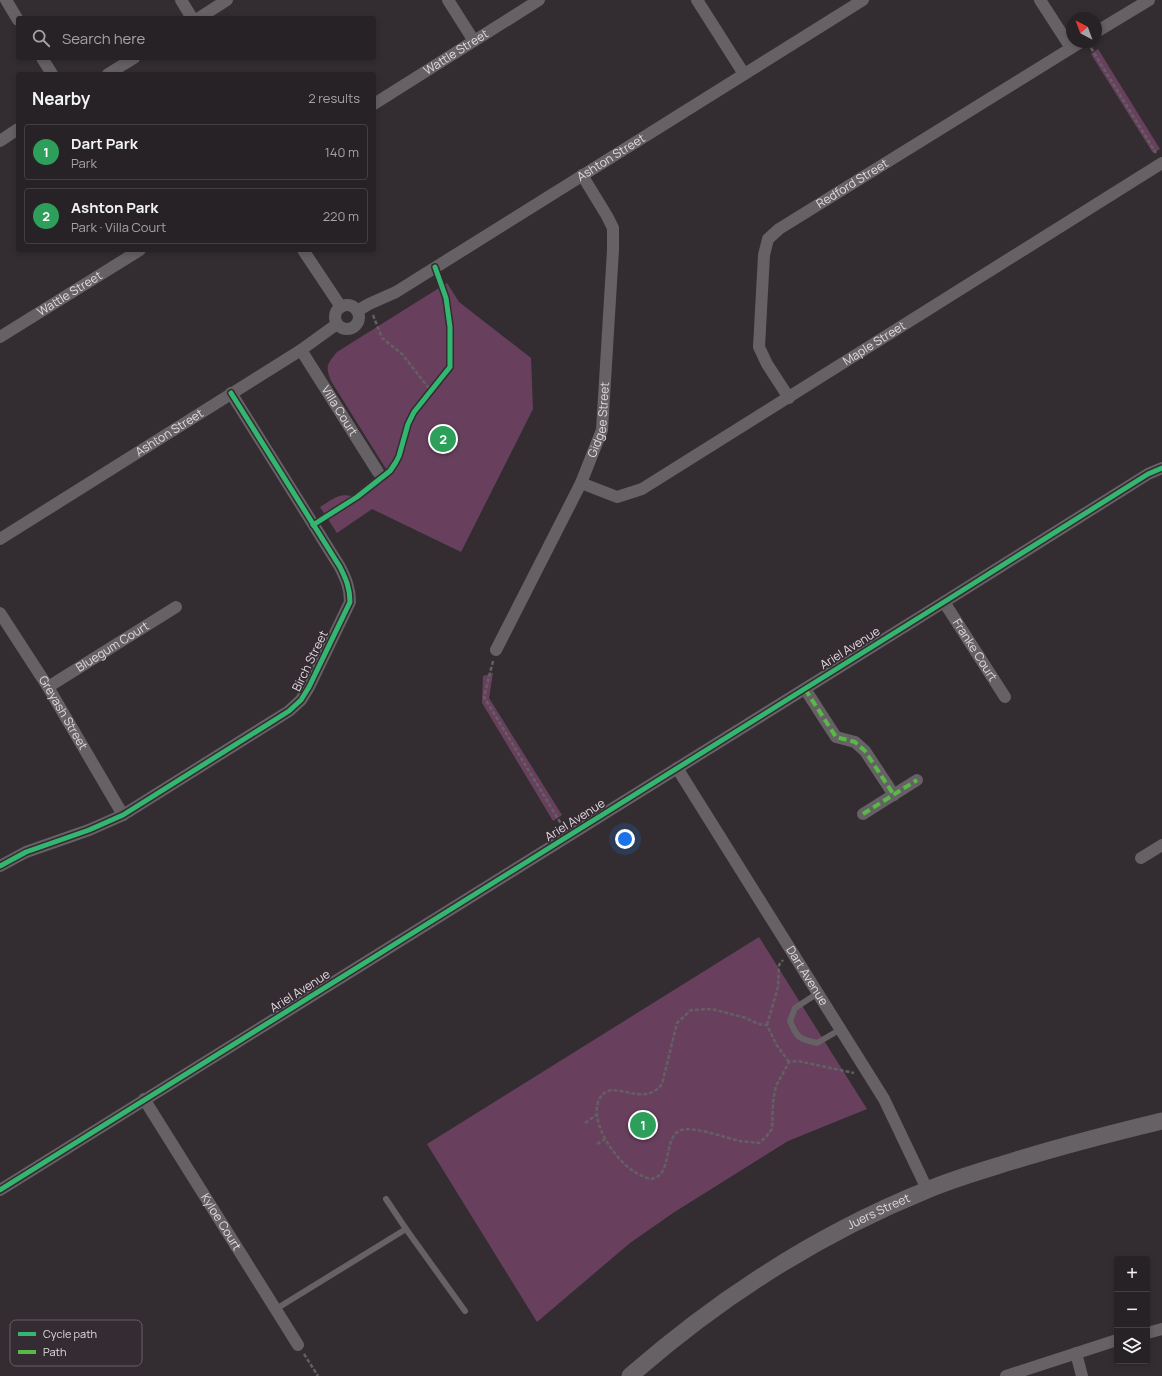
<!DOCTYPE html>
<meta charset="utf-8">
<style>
:root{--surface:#262225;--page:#2e2a2d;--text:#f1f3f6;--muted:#a4a4a7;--line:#423f42;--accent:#a39da1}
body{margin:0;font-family:Manrope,sans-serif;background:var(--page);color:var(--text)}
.controls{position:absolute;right:12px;bottom:12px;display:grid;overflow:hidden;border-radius:4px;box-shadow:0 2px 6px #0003}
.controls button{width:36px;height:36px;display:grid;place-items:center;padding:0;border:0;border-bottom:1px solid var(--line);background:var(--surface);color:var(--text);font:20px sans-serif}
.compass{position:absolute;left:1066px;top:12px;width:36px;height:36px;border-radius:50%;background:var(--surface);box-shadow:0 2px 6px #0003;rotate:319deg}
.you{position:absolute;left:625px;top:839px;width:14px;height:14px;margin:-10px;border:3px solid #fff;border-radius:50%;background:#1a73e8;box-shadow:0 0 0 6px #1a73e833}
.badge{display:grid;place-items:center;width:26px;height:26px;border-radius:50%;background:var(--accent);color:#fff;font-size:13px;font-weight:700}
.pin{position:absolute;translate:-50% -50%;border:2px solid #fff;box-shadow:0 1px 4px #0006}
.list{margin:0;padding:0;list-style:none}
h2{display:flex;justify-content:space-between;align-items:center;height:52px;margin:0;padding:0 16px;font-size:17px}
h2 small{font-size:13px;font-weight:400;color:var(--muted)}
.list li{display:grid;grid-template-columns:26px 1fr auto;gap:12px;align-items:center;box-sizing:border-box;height:56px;margin:0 8px 8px;padding:0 8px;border:1px solid var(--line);border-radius:4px}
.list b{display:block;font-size:15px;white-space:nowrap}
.list p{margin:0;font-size:13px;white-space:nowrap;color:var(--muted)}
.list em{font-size:13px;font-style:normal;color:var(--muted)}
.icon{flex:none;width:22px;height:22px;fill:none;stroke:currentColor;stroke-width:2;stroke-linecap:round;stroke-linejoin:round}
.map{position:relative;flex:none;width:1162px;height:1376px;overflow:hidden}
.search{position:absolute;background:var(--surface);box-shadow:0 2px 6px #0003;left:16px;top:16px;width:360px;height:44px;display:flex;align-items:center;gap:10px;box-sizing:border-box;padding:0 14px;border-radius:4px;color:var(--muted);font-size:15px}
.panel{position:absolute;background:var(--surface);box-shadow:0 2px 6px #0003;left:16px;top:72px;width:360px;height:180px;border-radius:4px}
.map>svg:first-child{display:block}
</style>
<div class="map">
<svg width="1162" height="1376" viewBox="0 0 1162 1376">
<rect width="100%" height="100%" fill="#332d31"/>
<g fill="#68405e">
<path d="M1098 49 1160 149 1153 153 1091 54Z"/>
<path d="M447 283 459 302 531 358 533 409 461 552 372 509 337 533 320 507C332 500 337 493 352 496L386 469 331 381C325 365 327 365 337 352Z"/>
<path d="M493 673 489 698 562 815 553 821 482 703 483 676Z"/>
<path d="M759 937 867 1109 788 1141 673 1213 630 1243 537 1322 427 1144Z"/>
</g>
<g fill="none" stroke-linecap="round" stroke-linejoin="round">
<g stroke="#635f62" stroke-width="2.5" stroke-dasharray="4 2" stroke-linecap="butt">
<path d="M1091 48 1156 153"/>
<path d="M373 315 382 338 402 354 431 391"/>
<path d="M493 661 484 697 563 827"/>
<path d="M767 1025 778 987 779 965 783 960"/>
<path d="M789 1062 776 1044 767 1025 758 1024 746 1018 712 1009 691 1010 677 1023 662 1084C643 1110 612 1076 600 1098 586 1121 620 1169 643 1176 645 1177 648 1179 651 1179 674 1175 662 1137 681 1130 694 1126 726 1138 740 1141 746 1142 753 1142 759 1143L766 1137 772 1129 773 1102 776 1086 789 1062 798 1061 854 1073"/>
<path d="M585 1123 598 1114"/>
<path d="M597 1144 605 1139"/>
<path d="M304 1354 318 1376"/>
</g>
<g stroke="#656164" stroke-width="6">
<path d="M818 993 795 1008 790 1021C797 1038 799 1039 817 1043L841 1029"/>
<path d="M406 1229 465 1311"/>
<path d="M276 1309 406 1229 386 1199"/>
</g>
<g stroke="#656164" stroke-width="12">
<path d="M6 0 18 20"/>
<path d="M181 0 192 18"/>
<path d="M448 0 474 41"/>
<path d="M697 0 744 74"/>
<path d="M1040 0 1071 48"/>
<path d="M199 18 227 0"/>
<path d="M1096 32 1149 0"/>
<path d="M42 58 52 74"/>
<path d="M108 74 134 58"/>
<path id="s1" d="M374 104 539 0"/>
<path d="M0 141 18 129"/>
<path d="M303 250 341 307"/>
<circle cx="347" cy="317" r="12"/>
<path id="s2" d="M357 311 369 304 396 292 863 0"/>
<path id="s3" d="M0 337 140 250"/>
<path id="s4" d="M301 350 378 472"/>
<path id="s5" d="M789 398 767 364 759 347 764 255 768 239 779 229 1081 42"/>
<path id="s6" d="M581 483 617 497 642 489 1162 163"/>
<path id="s7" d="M0 539 301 350 337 324"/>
<path id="s8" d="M944 602 1005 697"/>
<path id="s9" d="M0 613 48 687 123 815"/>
<path id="s10" d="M496 650 581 483 602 430 613 250V228L607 216 582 175"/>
<path id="s11" d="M48 687 176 607"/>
<path d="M805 689 836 737 855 742 865 751 894 795"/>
<path id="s12" d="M677 768 884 1099 927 1189"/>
<path d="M863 814 917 780"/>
<path d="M1141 858 1162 845"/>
<path d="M0 866 26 852 89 830 123 815 289 711 301 700 309 687 350 602C350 588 346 579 340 567L231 393"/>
<path id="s13" d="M144 1099 298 1345"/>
<path d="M0 1190 944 602 1148 474 1162 468"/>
<path d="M1147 1333 1162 1329"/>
<path d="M1076 1353 1082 1376"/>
<path d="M1006 1376 1117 1340"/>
</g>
<path stroke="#656164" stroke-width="17" id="s14" d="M630 1376C718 1299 818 1234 927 1190 955 1178 984 1170 1013 1161 1062 1146 1112 1133 1162 1121"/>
<g stroke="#58b947" stroke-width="4" stroke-dasharray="8 4" stroke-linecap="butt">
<path d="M805 689 836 737 855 742 865 751 894 795"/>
<path d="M863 814 917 780"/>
</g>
<g stroke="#352b32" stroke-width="8">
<g id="cycleway">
<path d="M313 525 357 497 390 471 396 462 399 456 408 424 414 412 450 367V327L446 298 435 267"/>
<path d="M0 866 26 852 89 830 123 815 289 711 301 700 309 687 350 602C350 588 346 579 340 567L231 393"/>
<path d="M0 1190 944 602 1148 474 1162 468"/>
</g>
</g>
<use href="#cycleway" stroke="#33b770" stroke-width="5"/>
</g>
<g text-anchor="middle" stroke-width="3.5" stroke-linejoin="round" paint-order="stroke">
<g font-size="12" fill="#e0d9de" stroke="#352b32">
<text dy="4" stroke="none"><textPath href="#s1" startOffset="97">Wattle Street</textPath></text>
<text dy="4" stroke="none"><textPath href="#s2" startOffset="297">Ashton Street</textPath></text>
<text dy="4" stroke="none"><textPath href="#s5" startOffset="269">Redford Street</textPath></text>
<text dy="4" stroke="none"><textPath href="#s3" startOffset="82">Wattle Street</textPath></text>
<text dy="4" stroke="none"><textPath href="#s6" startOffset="339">Maple Street</textPath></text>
<text dy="4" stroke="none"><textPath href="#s4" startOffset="72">Villa Court</textPath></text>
<text dy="4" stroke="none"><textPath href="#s10" startOffset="254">Gidgee Street</textPath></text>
<text dy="4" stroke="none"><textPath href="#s7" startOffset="200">Ashton Street</textPath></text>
<text dy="4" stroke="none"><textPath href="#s11" startOffset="76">Bluegum Court</textPath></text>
<text transform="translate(850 648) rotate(-32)" y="4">Ariel Avenue</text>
<text dy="4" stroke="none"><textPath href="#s8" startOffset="57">Franke Court</textPath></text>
<text transform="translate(310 661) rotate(-64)" y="4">Birch Street</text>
<text dy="4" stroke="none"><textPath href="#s9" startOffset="118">Greyash Street</textPath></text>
<text transform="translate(575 820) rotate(-32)" y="4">Ariel Avenue</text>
<text dy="4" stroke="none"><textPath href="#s12" startOffset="245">Dart Avenue</textPath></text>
<text transform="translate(300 991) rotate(-32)" y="4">Ariel Avenue</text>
<text dy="4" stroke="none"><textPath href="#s14" startOffset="299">Juers Street</textPath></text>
<text dy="4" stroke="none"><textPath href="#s13" startOffset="145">Kyloe Court</textPath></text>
</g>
</g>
<rect x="10" y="1320" width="132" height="46" rx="6" fill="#352b32" stroke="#685f66" stroke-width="1"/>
<rect x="18" y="1332" width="18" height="4" fill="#33b770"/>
<rect x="18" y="1350" width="18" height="4" fill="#58b947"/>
<g font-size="11" fill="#e0d9de">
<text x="43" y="1338">Cycle path</text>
<text x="43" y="1356">Path</text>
</g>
</svg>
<div class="controls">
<button>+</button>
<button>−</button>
<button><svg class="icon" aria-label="layers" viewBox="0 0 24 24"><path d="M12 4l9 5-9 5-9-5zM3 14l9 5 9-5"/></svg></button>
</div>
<svg class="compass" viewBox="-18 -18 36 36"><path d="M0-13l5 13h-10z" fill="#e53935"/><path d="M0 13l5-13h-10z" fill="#a4a4a7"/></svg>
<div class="you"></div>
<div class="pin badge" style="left:643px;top:1125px;background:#2e9e5b">1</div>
<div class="pin badge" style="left:443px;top:439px;background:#2e9e5b">2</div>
<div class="search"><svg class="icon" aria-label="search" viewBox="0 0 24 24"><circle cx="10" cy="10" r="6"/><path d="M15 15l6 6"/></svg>Search here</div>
<section class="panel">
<h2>Nearby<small>2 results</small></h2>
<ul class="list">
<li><span class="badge" style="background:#2e9e5b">1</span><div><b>Dart Park</b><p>Park</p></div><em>140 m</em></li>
<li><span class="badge" style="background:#2e9e5b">2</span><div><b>Ashton Park</b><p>Park · Villa Court</p></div><em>220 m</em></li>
</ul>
</section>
</div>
